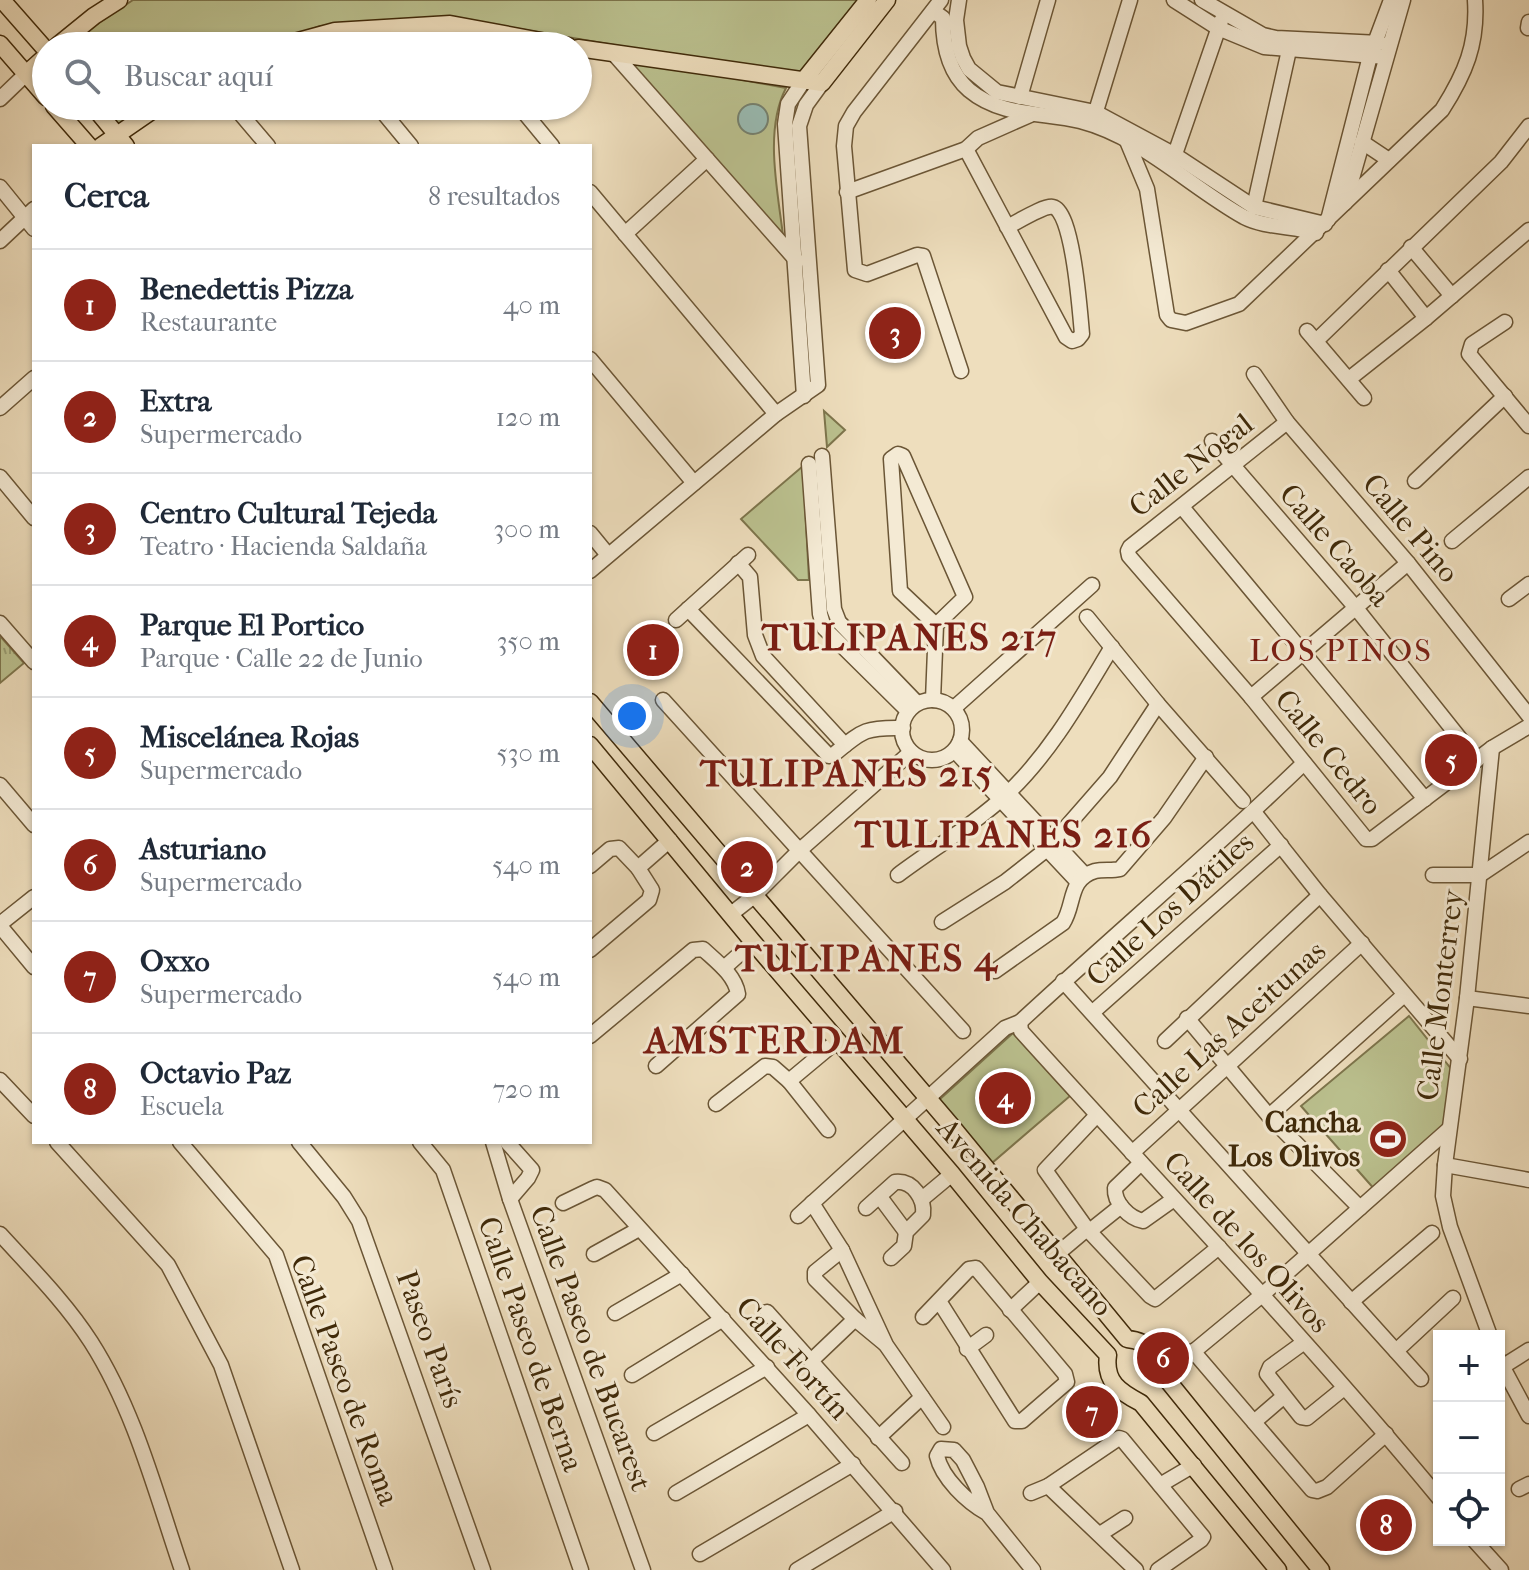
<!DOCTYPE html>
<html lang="es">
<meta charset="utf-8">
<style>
:root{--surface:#fff;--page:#f6f6f7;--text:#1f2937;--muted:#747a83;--line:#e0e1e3;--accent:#8f2418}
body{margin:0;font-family:"IM FELL French Canon",serif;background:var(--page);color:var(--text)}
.controls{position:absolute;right:24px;bottom:24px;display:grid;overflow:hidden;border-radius:0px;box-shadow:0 2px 6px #0004}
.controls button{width:72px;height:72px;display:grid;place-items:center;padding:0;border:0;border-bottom:2px solid var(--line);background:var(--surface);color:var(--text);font:40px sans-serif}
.you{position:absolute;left:632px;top:716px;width:28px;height:28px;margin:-20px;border:6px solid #fff;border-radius:50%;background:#1a73e8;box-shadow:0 0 0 12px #1a73e833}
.badge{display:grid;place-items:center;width:52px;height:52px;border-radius:50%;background:var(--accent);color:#fff;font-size:26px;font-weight:700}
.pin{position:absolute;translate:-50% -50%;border:4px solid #fff;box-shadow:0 2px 8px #0006}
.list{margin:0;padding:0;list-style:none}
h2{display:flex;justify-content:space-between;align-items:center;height:104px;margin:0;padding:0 32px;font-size:34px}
h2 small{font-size:26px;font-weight:400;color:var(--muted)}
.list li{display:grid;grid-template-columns:52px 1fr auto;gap:24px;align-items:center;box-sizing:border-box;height:112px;padding:0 32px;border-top:2px solid var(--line)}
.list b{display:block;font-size:30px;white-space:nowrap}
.list p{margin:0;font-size:26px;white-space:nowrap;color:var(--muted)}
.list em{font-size:26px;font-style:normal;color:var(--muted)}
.icon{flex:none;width:44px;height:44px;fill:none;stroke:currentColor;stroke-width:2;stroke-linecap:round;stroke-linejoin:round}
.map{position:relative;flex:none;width:1529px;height:1570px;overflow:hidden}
.search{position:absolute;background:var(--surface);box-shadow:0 2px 6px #0004;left:32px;top:32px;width:560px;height:88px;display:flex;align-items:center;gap:20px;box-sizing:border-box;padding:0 28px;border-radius:44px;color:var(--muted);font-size:30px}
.panel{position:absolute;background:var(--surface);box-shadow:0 2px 6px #0004;left:32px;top:144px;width:560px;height:1000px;border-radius:0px}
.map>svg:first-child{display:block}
</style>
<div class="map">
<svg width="1529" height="1570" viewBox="0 0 1529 1570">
<defs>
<pattern id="grass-tufts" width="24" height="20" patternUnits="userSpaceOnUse" patternTransform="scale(2)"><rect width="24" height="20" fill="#bbc18f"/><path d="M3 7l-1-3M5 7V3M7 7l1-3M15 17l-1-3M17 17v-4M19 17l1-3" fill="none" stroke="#999d73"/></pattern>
</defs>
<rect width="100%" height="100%" fill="#eedebd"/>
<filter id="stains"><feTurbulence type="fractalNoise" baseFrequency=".0025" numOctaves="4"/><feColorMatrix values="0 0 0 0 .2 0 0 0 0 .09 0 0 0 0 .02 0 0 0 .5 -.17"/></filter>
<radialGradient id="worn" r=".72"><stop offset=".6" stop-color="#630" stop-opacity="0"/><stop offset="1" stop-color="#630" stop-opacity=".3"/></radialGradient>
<path fill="url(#grass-tufts)" stroke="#7d754c" stroke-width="2" d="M0 636 24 663 0 683Z"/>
<g fill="#bbc18f" stroke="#7d754c" stroke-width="2">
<path d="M133 0H859L798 76 461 19 320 26 265 46H64Z"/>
<path d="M625 58 786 88C763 132 779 196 784 244Z"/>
<path d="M100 106H152L119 129Z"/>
<path d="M824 411 845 430 827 447Z"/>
<path d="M803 466 809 580H798L741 519Z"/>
<path d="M1409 1016 1452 1070 1445 1128 1376 1191 1301 1106Z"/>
<path d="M1013 1033 1070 1096 992 1163 939 1100Z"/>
</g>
<circle fill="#99bcb4" stroke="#758170" stroke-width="2" cx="753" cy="119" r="15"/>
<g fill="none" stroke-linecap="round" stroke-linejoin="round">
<g stroke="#6b5636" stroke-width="17">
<g id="minor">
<path d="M941 0 854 112 846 126 844 146 855 270 867 274 917 255 923 256 961 371"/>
<path d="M959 0 956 20 959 46 963 58 969 69 997 92 1095 112 1175 155 1254 207 1325 224"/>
<path d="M1174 0 1218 28 1264 47 1386 57"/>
<path d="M1202 0 1263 35 1276 38 1380 43"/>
<path d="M933 11 943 18C943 45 948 72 969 90 1001 117 1043 112 1080 121 1142 137 1190 187 1244 217 1265 228 1294 226 1316 233"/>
<path d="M450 24 469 46"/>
<path d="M1528 28 1529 22"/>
<path d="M615 55 797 261"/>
<path d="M804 80 788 104 785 124 804 396"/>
<path d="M1020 97 1048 0"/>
<path d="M0 99 26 74"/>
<path d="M234 106 268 146"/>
<path d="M378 106 411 146"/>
<path d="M519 106 552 146"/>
<path d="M1093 121 1130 0"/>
<path d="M1127 141 1147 189 1167 315 1171 320 1186 323 1239 304 1442 110C1465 74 1478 44 1475 0"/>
<path d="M1362 142 1389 160"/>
<path d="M966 149 1066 337 1072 341 1078 339 1082 334C1080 313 1073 211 1053 207 1044 205 1016 223 1007 227"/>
<path d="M1173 160 1221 21"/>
<path d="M0 187 34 229"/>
<path d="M590 192 776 414"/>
<path d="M847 192 966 149 978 138 1030 115"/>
<path d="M1345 203 1403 0"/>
<path d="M1254 207 1289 50"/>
<path d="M1328 220 1370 56 1391 0"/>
<path d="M625 234 707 159"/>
<path d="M0 241 34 209"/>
<path d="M1411 247 1452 296"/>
<path d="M1388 270 1426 318"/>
<path d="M1505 322 1472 344 1469 354 1529 426"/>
<path d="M1307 331 1364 398"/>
<path d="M1316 341 1501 162 1529 126"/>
<path d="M590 359 694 483"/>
<path d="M1254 374 1287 422 1408 563 1529 716"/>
<path d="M1349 379 1426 318 1529 230"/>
<path d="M0 408 34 378"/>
<path d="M1287 422 1130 547 1128 551 1129 556 1251 697 1366 839H1372L1492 748 1529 726"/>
<path d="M1212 441 1356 608 1477 760"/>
<path d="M822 456 834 609 839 622 917 703"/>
<path d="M809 464 820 614 824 628 908 711"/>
<path d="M0 477 34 518"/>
<path d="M1415 481 1505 396"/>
<path d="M1182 507 1425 799"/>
<path d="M590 533 608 555"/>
<path d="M1452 541 1529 477"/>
<path d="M738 563 750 577 755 635 763 656 845 745"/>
<path d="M590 571 776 414 818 385 799 126 806 105 822 83"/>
<path d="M1509 599 1529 584"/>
<path d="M688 609 829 756 833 755C862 731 864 727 903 728"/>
<path d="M1087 617 1158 704 1243 801"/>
<path d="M676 620 748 555"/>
<path d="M0 623 34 662"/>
<path d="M1251 697 1408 563"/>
<circle cx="932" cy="730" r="30"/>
<path d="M663 700 963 1031"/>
<path d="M933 700 936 625 965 597 903 456 898 454 891 459 900 591 936 625"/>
<path d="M954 708 1092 585"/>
<path d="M960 741 1085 875"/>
<path d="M955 751 1075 879"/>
<path d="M0 785 34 825"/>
<path d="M1254 812 1320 895 1460 1059"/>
<path d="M590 866 610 849 619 848 638 868 652 890 649 900 590 950"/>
<path d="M638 868 670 840"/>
<path d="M898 875C934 848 975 824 1008 793 1052 751 1081 698 1112 647"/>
<path d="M1433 875H1480L1529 842"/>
<path d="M731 914 754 896 800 850 911 752"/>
<path d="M942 922 1005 882 1047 849 1110 777 1158 704"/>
<path d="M0 924 34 897"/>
<path d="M0 926 34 967"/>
<path d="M724 968 753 942"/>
<path d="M995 971 1063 923C1075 905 1068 879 1095 871 1103 869 1112 871 1120 869L1164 818 1206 757"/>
<path d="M1063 981 1421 1379"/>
<path d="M1467 998 1529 1006"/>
<path d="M1093 1012 1281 845"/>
<path d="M1187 1018 1269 1116 1360 1208"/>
<path d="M1020 1022 1021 1031C1161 1186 1306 1337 1439 1498"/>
<path d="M590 1036 693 950 703 949C717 962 735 975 738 994L656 1066"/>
<path d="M1165 1041 1320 895"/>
<path d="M0 1080 34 1116"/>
<path d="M789 1081 828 1130"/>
<path d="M716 1104 765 1066 773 1067 789 1081 837 1041"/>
<path d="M1097 1115 1045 1170 1087 1229 1150 1296 1155 1299 1219 1247"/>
<path d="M1269 1116 1404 995"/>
<path d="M57 1142 168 1265 221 1365 292 1570"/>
<path d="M180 1142 276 1255 385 1570"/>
<path d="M299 1142 344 1197 359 1221 483 1570"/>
<path d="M420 1142 443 1170 581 1570"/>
<path d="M493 1142 510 1199 643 1570"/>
<path d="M507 1142 532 1170 528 1178 510 1199"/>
<path d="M1132 1153 1362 943"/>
<path d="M1141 1163 1115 1188C1114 1203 1129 1218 1143 1221L1174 1199"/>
<path d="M1445 1165 1529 1180"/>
<path d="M880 1197 906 1232"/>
<path d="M922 1199 952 1174"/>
<path d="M563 1203 592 1189 597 1187 605 1190 809 1415 943 1570"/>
<path d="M812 1203 842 1250 886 1345 943 1427"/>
<path d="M866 1208 895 1182C913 1180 925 1199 923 1215L906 1232 904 1246 891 1258"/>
<path d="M798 1216 1005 1028 1020 1022C1114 935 1212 852 1304 763"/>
<path d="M1091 1230 1121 1206"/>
<path d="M0 1234C32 1269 66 1303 91 1342 135 1411 156 1494 182 1570"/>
<path d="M842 1250 815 1272V1279L855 1319 884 1343"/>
<path d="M594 1254 639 1229"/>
<path d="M1056 1255 1087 1229"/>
<path d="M1351 1302 1432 1233"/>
<path d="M1010 1310 1040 1282"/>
<path d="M767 1312 902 1463"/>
<path d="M615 1313 682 1274"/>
<path d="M923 1317 969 1269 976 1268 1065 1374 1067 1382 1022 1421H1015L939 1301"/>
<path d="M1490 1336 1450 1227 1443 1196 1445 1165 1467 998 1492 748"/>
<path d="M1303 1343 1270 1367 1267 1374 1301 1417 1307 1418 1344 1388"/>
<path d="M967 1349 986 1335"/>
<path d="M1193 1351 1312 1490 1317 1491 1327 1487 1386 1434"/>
<path d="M1396 1351 1453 1298"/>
<path d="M812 1360 855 1319"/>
<path d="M1499 1360 1529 1416"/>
<path d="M1502 1367 1529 1350"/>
<path d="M632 1375 723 1319"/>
<path d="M1164 1376 1262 1295 1449 1129"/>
<path d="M1254 1422 1283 1397"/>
<path d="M654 1433 767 1367"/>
<path d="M878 1438 922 1397"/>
<path d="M1160 1485 1194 1465"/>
<path d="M1048 1486 1136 1570"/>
<path d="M1519 1489 1529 1484"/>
<path d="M676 1493 809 1415"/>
<path d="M1031 1493 1048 1486 1119 1438 1122 1439 1203 1537 1201 1540 1158 1570"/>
<path d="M987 1513C967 1502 942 1478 937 1456L941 1449 954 1450 963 1460 977 1487 987 1513 1033 1570"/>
<path d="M1100 1534 1125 1518"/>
<path d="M1474 1540 1501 1570"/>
<path d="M700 1554 853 1464"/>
<path d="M797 1570 895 1511"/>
</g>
</g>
<g stroke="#3f2909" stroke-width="19">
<g id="major">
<path d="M2 0 46 50"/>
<path d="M0 44 46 97"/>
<path d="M57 46 94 16 119 0"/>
<path d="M280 46 335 31 450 24 568 46"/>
<path d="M578 48 822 83 887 0"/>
<path d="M26 74 46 56"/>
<path d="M804 80 868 0"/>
<path d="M54 106 89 146"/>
<path d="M93 106 126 146"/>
<path d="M101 146 159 106"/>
<path d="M590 702 949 1123 1127 1339C1151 1341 1157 1355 1164 1376L1321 1570"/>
<path d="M590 745 753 942 952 1174 1040 1282 1108 1355C1104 1382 1120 1392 1141 1403L1278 1570"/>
</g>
</g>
<use href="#minor" stroke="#f4ead4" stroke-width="14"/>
<use href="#major" stroke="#eedebd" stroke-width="16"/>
</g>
<defs>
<g id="stadium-disc" transform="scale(2)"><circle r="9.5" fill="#8f2418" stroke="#f4ead4"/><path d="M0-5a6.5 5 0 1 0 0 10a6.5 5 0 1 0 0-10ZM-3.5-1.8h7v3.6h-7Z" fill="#fff"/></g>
</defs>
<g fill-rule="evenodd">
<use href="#stadium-disc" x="1388" y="1139"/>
</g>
<g text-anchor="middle" stroke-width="6" stroke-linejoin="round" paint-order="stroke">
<g font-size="30" fill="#3f2909" stroke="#f4ead4">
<text transform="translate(1191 465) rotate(-38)" y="10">Calle Nogal</text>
<text transform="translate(1411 528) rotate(50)" y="10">Calle Pino</text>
<text transform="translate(1335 545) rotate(49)" y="10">Calle Caoba</text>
<text transform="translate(1329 752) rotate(51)" y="10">Calle Cedro</text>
<text transform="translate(1170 909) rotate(-42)" y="10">Calle Los Dátiles</text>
<text transform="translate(1440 995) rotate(-83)" y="10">Calle Monterrey</text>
<text transform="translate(1229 1029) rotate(-42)" y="10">Calle Las Aceitunas</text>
<text transform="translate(1025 1217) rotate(49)" y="10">Avenida Chabacano</text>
<text transform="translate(1247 1242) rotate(48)" y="10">Calle de los Olivos</text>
<text transform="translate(430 1339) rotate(70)" y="10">Paseo París</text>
<text transform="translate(531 1344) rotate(71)" y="10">Calle Paseo de Berna</text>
<text transform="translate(591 1348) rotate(70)" y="10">Calle Paseo de Bucarest</text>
<text transform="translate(793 1358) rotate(48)" y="10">Calle Fortín</text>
<text transform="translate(345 1380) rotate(70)" y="10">Calle Paseo de Roma</text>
</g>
<g font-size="30" font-weight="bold" fill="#3f2909" stroke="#f4ead4" text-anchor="end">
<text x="1360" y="1132">Cancha<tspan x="1360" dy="34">Los Olivos</tspan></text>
</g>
<g font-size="32" letter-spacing="2" fill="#7a1f14" stroke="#f4ead4">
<text x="1341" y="661">LOS PINOS</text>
</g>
<g font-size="38" font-weight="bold" letter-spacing="2" fill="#7a1f14" stroke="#f4ead4">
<text x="910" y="650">TULIPANES 217</text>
<text x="847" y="786">TULIPANES 215</text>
<text x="1004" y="847">TULIPANES 216</text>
<text x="867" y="971">TULIPANES 4</text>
<text x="775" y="1053">AMSTERDAM</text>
</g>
</g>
<rect width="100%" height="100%" filter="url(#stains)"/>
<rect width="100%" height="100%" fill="url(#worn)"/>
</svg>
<div class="controls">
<button>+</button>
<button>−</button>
<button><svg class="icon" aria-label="locate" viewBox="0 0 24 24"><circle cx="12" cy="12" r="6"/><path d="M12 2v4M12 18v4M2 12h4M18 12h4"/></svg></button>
</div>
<div class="you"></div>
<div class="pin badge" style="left:653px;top:650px">1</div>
<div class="pin badge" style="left:747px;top:867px">2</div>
<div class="pin badge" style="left:895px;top:333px">3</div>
<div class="pin badge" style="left:1005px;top:1098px">4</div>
<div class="pin badge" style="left:1451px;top:760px">5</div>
<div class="pin badge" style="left:1163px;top:1358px">6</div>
<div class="pin badge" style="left:1092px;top:1412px">7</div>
<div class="pin badge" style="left:1386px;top:1525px">8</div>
<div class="search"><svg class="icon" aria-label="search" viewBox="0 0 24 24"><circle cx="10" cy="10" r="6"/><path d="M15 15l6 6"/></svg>Buscar aquí</div>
<section class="panel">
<h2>Cerca<small>8 resultados</small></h2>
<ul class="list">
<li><span class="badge">1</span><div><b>Benedettis Pizza</b><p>Restaurante</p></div><em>40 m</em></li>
<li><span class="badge">2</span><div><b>Extra</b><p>Supermercado</p></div><em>120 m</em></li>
<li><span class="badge">3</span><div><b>Centro Cultural Tejeda</b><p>Teatro · Hacienda Saldaña</p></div><em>300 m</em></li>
<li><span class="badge">4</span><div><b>Parque El Portico</b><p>Parque · Calle 22 de Junio</p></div><em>350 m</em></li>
<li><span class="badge">5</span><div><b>Miscelánea Rojas</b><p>Supermercado</p></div><em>530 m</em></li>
<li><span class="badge">6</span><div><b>Asturiano</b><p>Supermercado</p></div><em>540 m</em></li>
<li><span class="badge">7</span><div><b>Oxxo</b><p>Supermercado</p></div><em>540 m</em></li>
<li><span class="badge">8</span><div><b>Octavio Paz</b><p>Escuela</p></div><em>720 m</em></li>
</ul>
</section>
</div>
